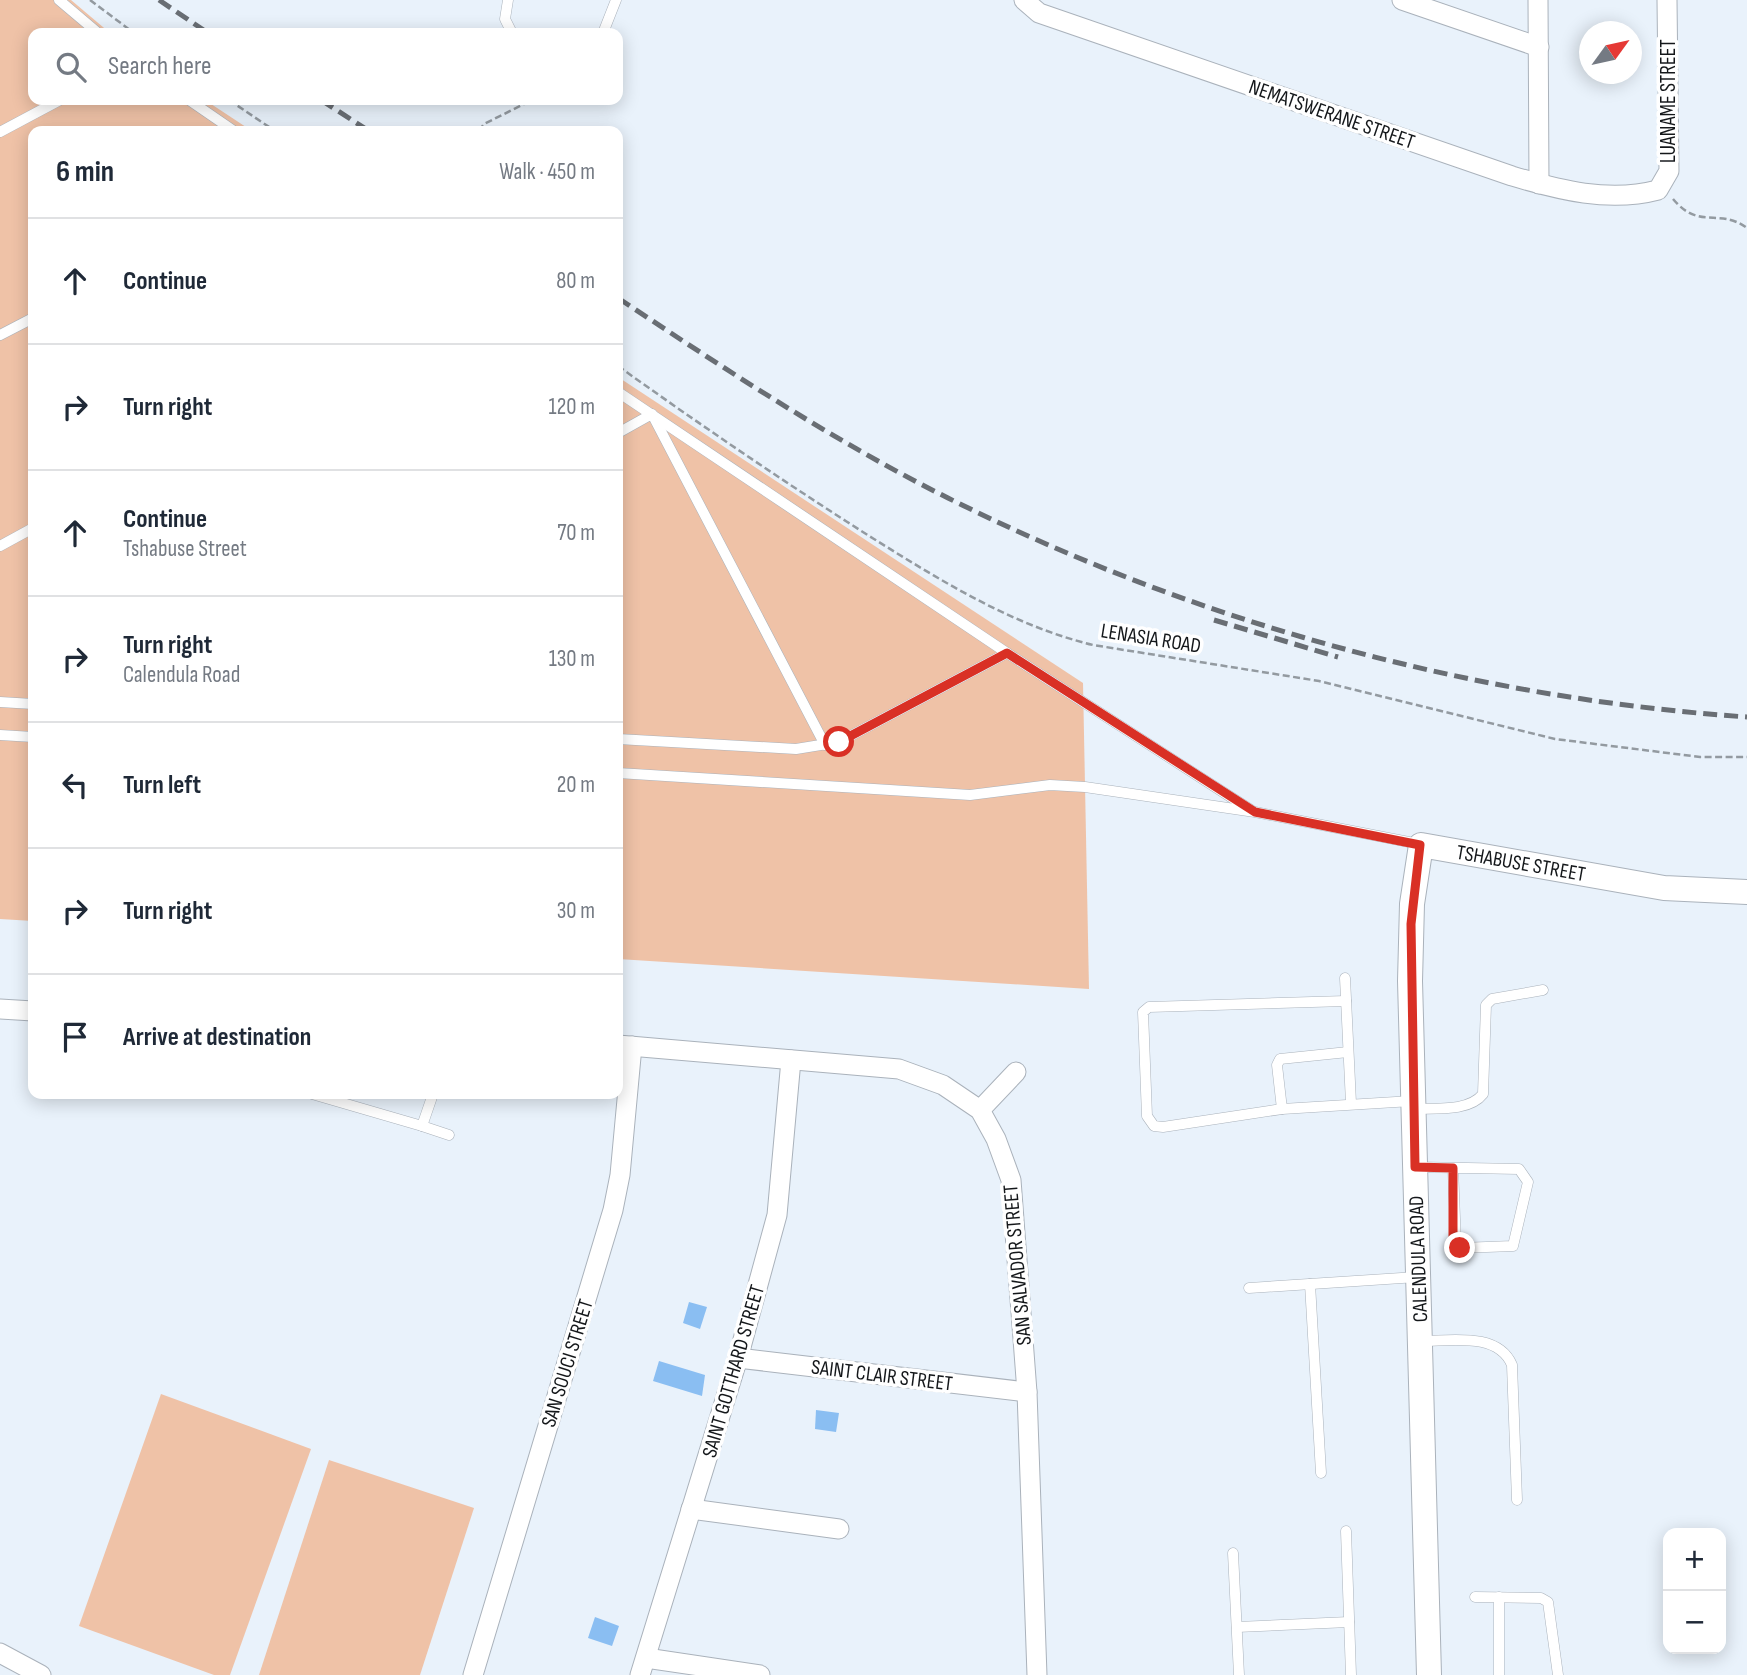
<!DOCTYPE html>
<meta charset="utf-8">
<style>
:root{--surface:#fff;--page:#f6f6f7;--text:#1f2937;--muted:#747a83;--line:#e0e1e3}
body{margin:0;font-family:"Sofia Sans Condensed",sans-serif;background:var(--page);color:var(--text)}
.controls{position:absolute;right:21px;bottom:21px;display:grid;overflow:hidden;border-radius:14px;box-shadow:0 4px 18px #0003}
.controls button{width:63px;height:63px;display:grid;place-items:center;padding:0;border:0;border-bottom:2px solid var(--line);background:var(--surface);color:var(--text);font:35px sans-serif}
.compass{position:absolute;left:1579px;top:21px;width:63px;height:63px;border-radius:50%;background:var(--surface);box-shadow:0 4px 18px #0003;rotate:57deg}
.stop{position:absolute;width:21px;height:21px;margin:-16px;border:5px solid #d93025;border-radius:50%;background:#fff}
.stop.end{background:#d93025;border-color:#fff;box-shadow:0 2px 7px #0008}
.list{margin:0;padding:0;list-style:none}
h2{display:flex;justify-content:space-between;align-items:center;height:91px;margin:0;padding:0 28px;font-size:30px}
h2 small{font-size:23px;font-weight:400;color:var(--muted)}
.list li{display:grid;grid-template-columns:46px 1fr auto;gap:21px;align-items:center;box-sizing:border-box;height:126px;padding:0 28px;border-top:2px solid var(--line)}
.list b{display:block;font-size:26px;white-space:nowrap}
.list p{margin:0;font-size:23px;white-space:nowrap;color:var(--muted)}
.list em{font-size:23px;font-style:normal;color:var(--muted)}
.icon{flex:none;width:38px;height:38px;fill:none;stroke:currentColor;stroke-width:2;stroke-linecap:round;stroke-linejoin:round}
.map{position:relative;flex:none;width:1747px;height:1675px;overflow:hidden}
.search{position:absolute;background:var(--surface);box-shadow:0 4px 18px #0003;left:28px;top:28px;width:595px;height:77px;display:flex;align-items:center;gap:18px;box-sizing:border-box;padding:0 24px;border-radius:14px;color:var(--muted);font-size:26px}
.panel{position:absolute;background:var(--surface);box-shadow:0 4px 18px #0003;left:28px;top:126px;width:595px;height:973px;border-radius:14px}
.map>svg:first-child{display:block}
</style>
<div class="map">
<svg width="1747" height="1675" viewBox="0 0 1747 1675">
<rect width="100%" height="100%" fill="#e9f2fb"/>
<g fill="#efc2a7">
<path d="M0 0H71L110 33H33V100H205L252 131H33V921L0 919Z"/>
<path d="M618 377 1083 683 1089 989 618 959Z"/>
<path d="M161 1394 311 1449 230 1675H214L79 1626Z"/>
<path d="M329 1460 474 1508 420 1675H259Z"/>
</g>
<g fill="#8abef2">
<path d="M689 1302 707 1307 700 1329 683 1323Z"/>
<path d="M659 1361 705 1375 702 1396 653 1381Z"/>
<path d="M816 1410 839 1413 836 1432 815 1429Z"/>
<path d="M595 1617 619 1626 612 1646 588 1638Z"/>
</g>
<g fill="none" stroke-linecap="round" stroke-linejoin="round">
<g stroke="#aab2bb" stroke-width="11">
<g id="service">
<path d="M59 0 98 33"/>
<path d="M508 0 505 19 512 33"/>
<path d="M603 33 616 0"/>
<path d="M189 100 234 131"/>
<path d="M0 132 60 100"/>
<path d="M0 335 33 318"/>
<path d="M618 392 1007 653 1251 810"/>
<path d="M618 433 652 414 825 745"/>
<path d="M0 546 33 528"/>
<path d="M0 702 33 704"/>
<path d="M0 735 33 737"/>
<path d="M618 739 796 749 839 742 1007 653"/>
<path d="M618 773 970 795 1050 785 1085 787 1255 812 1419 844"/>
<path d="M1345 978 1351 1103"/>
<path d="M1346 1001 1149 1007 1143 1012 1147 1116 1154 1126 1163 1127 1282 1109 1412 1101"/>
<path d="M312 1094 422 1126 433 1094"/>
<path d="M1282 1109 1277 1065 1280 1059 1348 1052"/>
<path d="M1414 1109C1435 1108 1469 1112 1483 1094L1486 1005 1492 999 1543 990"/>
<path d="M422 1126 449 1135"/>
<path d="M1415 1167 1519 1169 1528 1182 1513 1246 1460 1248 1456 1245 1453 1168"/>
<path d="M1310 1284 1321 1473"/>
<path d="M1249 1288 1417 1277"/>
<path d="M1421 1341C1452 1341 1498 1332 1512 1365L1517 1500"/>
<path d="M1346 1531 1351 1675"/>
<path d="M1233 1553 1239 1675"/>
<path d="M1475 1597 1541 1598 1548 1602 1558 1675"/>
<path d="M1237 1627 1349 1622"/>
<path d="M1499 1675V1597"/>
</g>
</g>
<g stroke="#aab2bb" stroke-width="21">
<g id="minor">
<path d="M1024 0 1039 13 1512 176C1559 190 1609 203 1658 190L1669 171 1667 0"/>
<path d="M1402 0 1539 47"/>
<path d="M1538 0 1539 184"/>
<path d="M0 1009 33 1011"/>
<path d="M618 1045 899 1069 943 1085 980 1110 996 1139 1011 1180 1027 1392 1037 1675"/>
<path d="M980 1110 1016 1072"/>
<path d="M738 1358 1027 1392"/>
<path d="M691 1509 839 1529"/>
<path d="M0 1653 41 1675"/>
<path d="M646 1658 760 1675"/>
<path d="M473 1675 613 1210 620 1175 632 1046"/>
<path d="M640 1675 738 1358 777 1215 791 1060"/>
</g>
</g>
<g stroke="#aab2bb" stroke-width="26">
<path id="tertiary" d="M1429 1675 1410 981 1412 904 1421 845 1664 888 1747 892"/>
</g>
<g stroke="#939aa0" stroke-width="2.5" stroke-dasharray="7 3.5" stroke-linecap="butt">
<path d="M90 0 134 33"/>
<path d="M229 100 275 131"/>
<path d="M479 131 484 124 532 100"/>
<path d="M1673 199C1700 231 1718 207 1747 228"/>
<path d="M618 366C702 426 787 484 874 539 943 582 1014 626 1093 645L1319 681 1555 739 1700 757H1747"/>
</g>
<use href="#service" stroke="#fff" stroke-width="10"/>
<use href="#minor" stroke="#fff" stroke-width="19"/>
<use href="#tertiary" stroke="#fff" stroke-width="24"/>
<g stroke="#696e74" stroke-width="5" stroke-dasharray="14 7" stroke-linecap="butt">
<path d="M159 0 208 33"/>
<path d="M321 100 369 131"/>
<path d="M618 298C725 369 832 440 948 498 1196 622 1470 698 1747 717"/>
<path d="M1214 620 1338 657"/>
</g>
</g>
<g fill="none" stroke-linecap="round" stroke-linejoin="round">
<path stroke="#d93025" stroke-width="9" d="M839 742 1007 653 1255 812 1420 845 1411 924 1415 1167 1453 1168V1240L1460 1248"/>
</g>
<g text-anchor="middle" stroke-width="7" stroke-linejoin="round" paint-order="stroke">
<g font-size="21" fill="#14171a" stroke="#fff">
<text transform="translate(1668 101) rotate(-90)" y="7">LUANAME STREET</text>
<text transform="translate(1332 114) rotate(19)" y="7">NEMATSWERANE STREET</text>
<text transform="translate(1151 638) rotate(9)" y="7">LENASIA ROAD</text>
<text transform="translate(1521 863) rotate(10)" y="7">TSHABUSE STREET</text>
<text transform="translate(1418 1259) rotate(-92)" y="7">CALENDULA ROAD</text>
<text transform="translate(1017 1265) rotate(-95)" y="7">SAN SALVADOR STREET</text>
<text transform="translate(567 1363) rotate(-73)" y="7">SAN SOUCI STREET</text>
<text transform="translate(733 1371) rotate(-74)" y="7">SAINT GOTTHARD STREET</text>
<text transform="translate(882 1375) rotate(7)" y="7">SAINT CLAIR STREET</text>
</g>
</g>
</svg>
<div class="controls">
<button>+</button>
<button>−</button>
</div>
<svg class="compass" viewBox="-18 -18 36 36"><path d="M0-13l5 13h-10z" fill="#e53935"/><path d="M0 13l5-13h-10z" fill="#747a83"/></svg>
<div class="stop" style="left:839px;top:742px"></div>
<div class="stop end" style="left:1460px;top:1248px"></div>
<div class="search"><svg class="icon" aria-label="search" viewBox="0 0 24 24"><circle cx="10" cy="10" r="6"/><path d="M15 15l6 6"/></svg>Search here</div>
<section class="panel">
<h2>6 min<small>Walk · 450 m</small></h2>
<ul class="list">
<li><svg class="icon" aria-label="ahead" viewBox="0 0 24 24"><path d="M12 20V5M6 11l6-6 6 6"/></svg><div><b>Continue</b></div><em>80 m</em></li>
<li><svg class="icon" aria-label="right" viewBox="0 0 24 24"><path d="M7 20v-9h11M14 6l5 5-5 5"/></svg><div><b>Turn right</b></div><em>120 m</em></li>
<li><svg class="icon" aria-label="ahead" viewBox="0 0 24 24"><path d="M12 20V5M6 11l6-6 6 6"/></svg><div><b>Continue</b><p>Tshabuse Street</p></div><em>70 m</em></li>
<li><svg class="icon" aria-label="right" viewBox="0 0 24 24"><path d="M7 20v-9h11M14 6l5 5-5 5"/></svg><div><b>Turn right</b><p>Calendula Road</p></div><em>130 m</em></li>
<li><svg class="icon" aria-label="left" viewBox="0 0 24 24"><path d="M17 20v-9H6M10 6l-5 5 5 5"/></svg><div><b>Turn left</b></div><em>20 m</em></li>
<li><svg class="icon" aria-label="right" viewBox="0 0 24 24"><path d="M7 20v-9h11M14 6l5 5-5 5"/></svg><div><b>Turn right</b></div><em>30 m</em></li>
<li><svg class="icon" aria-label="arrive" viewBox="0 0 24 24"><path d="M6 21V4h12l-3 4 3 4H6"/></svg><div><b>Arrive at destination</b></div></li>
</ul>
</section>
</div>
